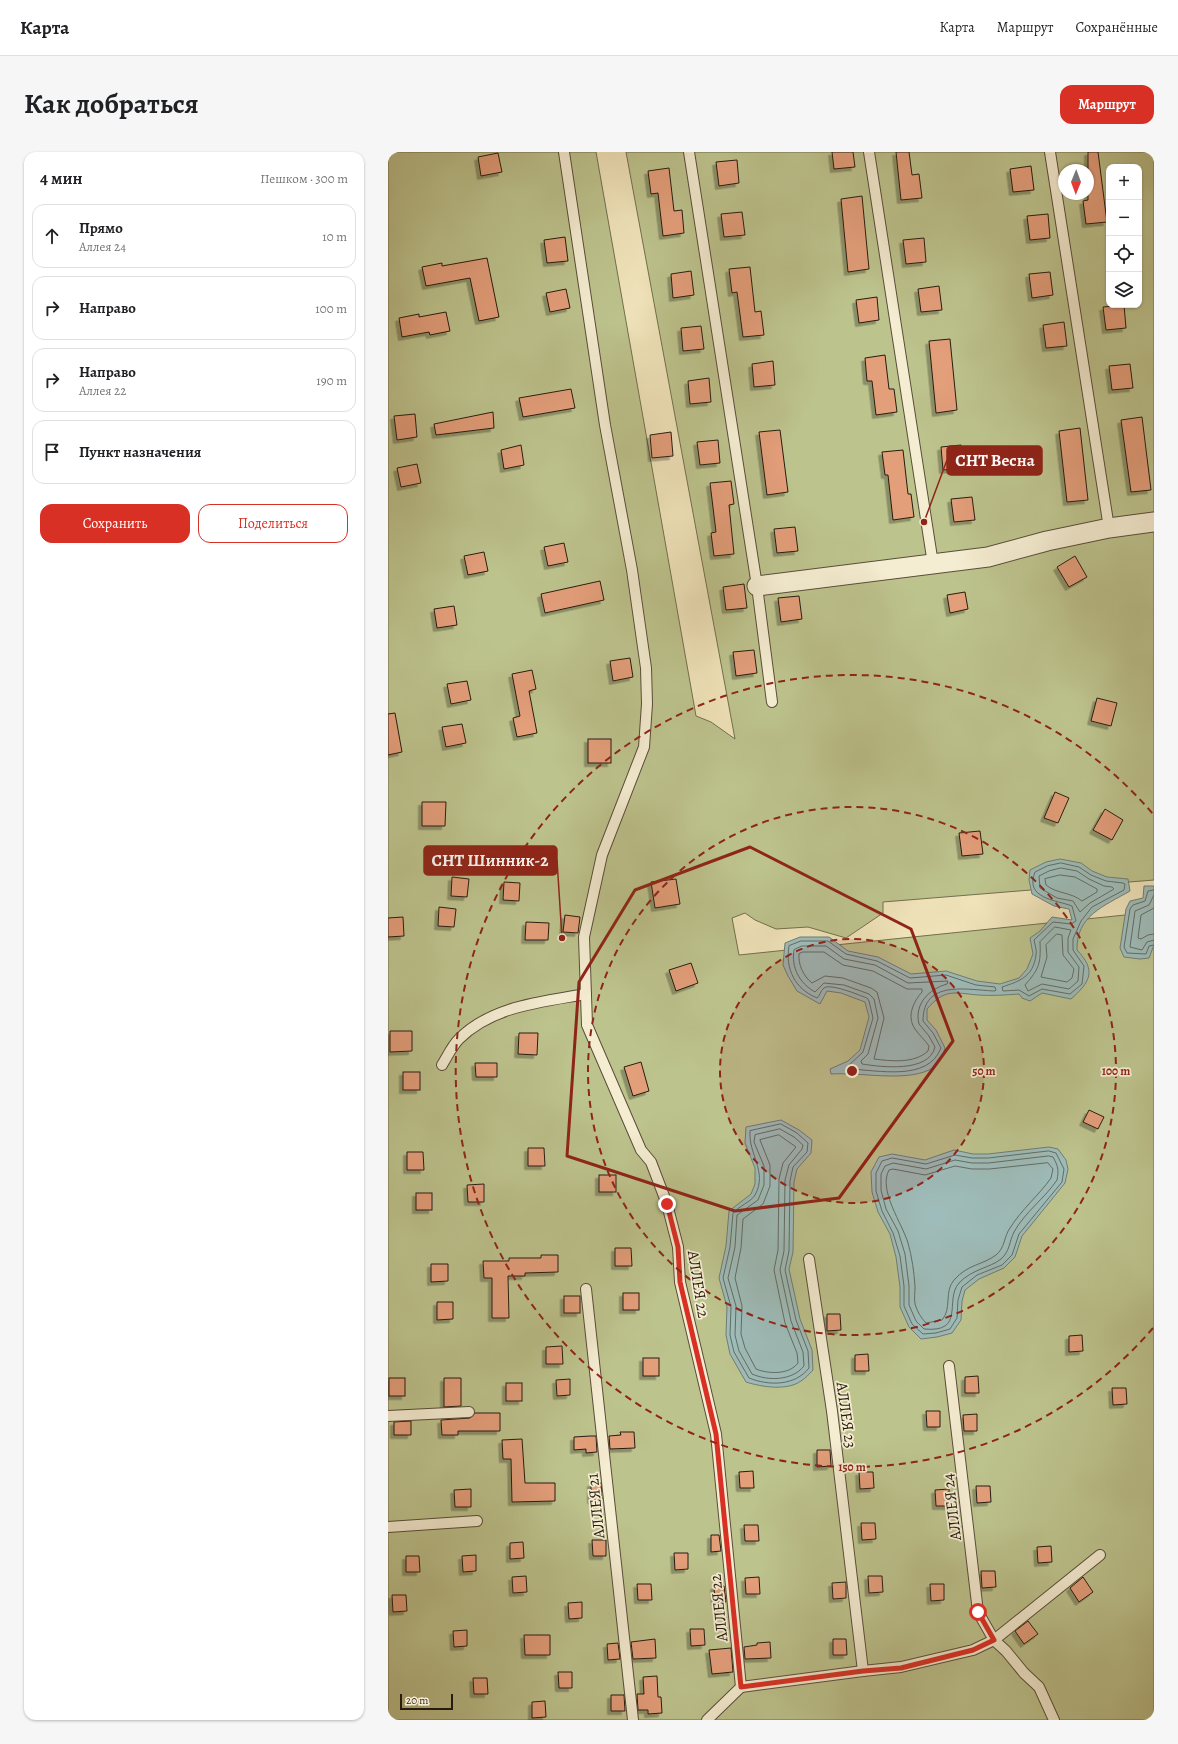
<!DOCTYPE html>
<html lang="ru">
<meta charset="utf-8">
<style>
:root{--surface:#fff;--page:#f6f6f6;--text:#202124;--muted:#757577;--line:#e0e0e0;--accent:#d93025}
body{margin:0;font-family:Alegreya,serif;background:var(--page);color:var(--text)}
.controls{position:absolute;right:12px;top:12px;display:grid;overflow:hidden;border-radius:8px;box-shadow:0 1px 3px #0004}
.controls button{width:36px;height:36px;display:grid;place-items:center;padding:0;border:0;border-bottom:1px solid var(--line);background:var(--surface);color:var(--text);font:20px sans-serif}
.compass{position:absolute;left:670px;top:12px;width:36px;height:36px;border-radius:50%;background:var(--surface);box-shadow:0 1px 3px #0004;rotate:181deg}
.scale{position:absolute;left:12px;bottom:10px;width:53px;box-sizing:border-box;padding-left:4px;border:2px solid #281b0f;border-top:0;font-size:11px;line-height:14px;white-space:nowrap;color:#281b0f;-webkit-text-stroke:3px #f5edd2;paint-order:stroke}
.stop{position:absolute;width:12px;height:12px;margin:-9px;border:3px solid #d93025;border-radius:50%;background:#fff}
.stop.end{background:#d93025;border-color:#fff;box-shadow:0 1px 4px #0008}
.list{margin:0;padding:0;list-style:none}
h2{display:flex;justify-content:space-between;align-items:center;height:52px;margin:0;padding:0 16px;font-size:17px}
h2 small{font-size:13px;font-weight:400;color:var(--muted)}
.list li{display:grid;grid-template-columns:26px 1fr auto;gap:12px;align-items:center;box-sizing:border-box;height:64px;margin:0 8px 8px;padding:0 8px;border:1px solid var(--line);border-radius:12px}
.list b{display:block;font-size:15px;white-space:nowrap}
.list p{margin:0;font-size:13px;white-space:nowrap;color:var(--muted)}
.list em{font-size:13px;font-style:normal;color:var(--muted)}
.actions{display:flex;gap:8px;padding:12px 16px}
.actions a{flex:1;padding:9px 0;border:1px solid var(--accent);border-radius:12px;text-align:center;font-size:14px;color:var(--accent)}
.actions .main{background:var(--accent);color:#fff}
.icon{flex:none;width:22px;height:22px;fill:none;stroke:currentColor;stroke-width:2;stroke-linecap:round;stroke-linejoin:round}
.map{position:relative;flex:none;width:766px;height:1568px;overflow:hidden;border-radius:12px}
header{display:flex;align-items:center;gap:24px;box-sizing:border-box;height:56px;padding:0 20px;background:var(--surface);border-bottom:1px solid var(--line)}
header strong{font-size:19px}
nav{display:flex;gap:22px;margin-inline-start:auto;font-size:14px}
.intro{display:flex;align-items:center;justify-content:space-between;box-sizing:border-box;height:96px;padding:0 24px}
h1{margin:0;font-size:28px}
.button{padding:10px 18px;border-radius:12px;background:var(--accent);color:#fff;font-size:14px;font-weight:700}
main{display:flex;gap:24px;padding:0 24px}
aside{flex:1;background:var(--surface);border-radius:12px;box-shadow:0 1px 3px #0004}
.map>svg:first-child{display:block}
</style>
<header>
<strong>Карта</strong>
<nav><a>Карта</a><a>Маршрут</a><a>Сохранённые</a></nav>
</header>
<div class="intro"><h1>Как добраться</h1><a class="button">Маршрут</a></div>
<main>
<aside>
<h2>4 мин<small>Пешком · 300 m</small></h2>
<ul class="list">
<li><svg class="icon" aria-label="ahead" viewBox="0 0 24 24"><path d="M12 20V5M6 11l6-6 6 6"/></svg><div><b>Прямо</b><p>Аллея 24</p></div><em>10 m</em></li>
<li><svg class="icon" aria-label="right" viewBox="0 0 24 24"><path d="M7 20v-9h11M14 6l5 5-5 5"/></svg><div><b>Направо</b></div><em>100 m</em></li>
<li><svg class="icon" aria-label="right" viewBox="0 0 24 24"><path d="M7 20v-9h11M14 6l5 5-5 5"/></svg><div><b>Направо</b><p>Аллея 22</p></div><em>190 m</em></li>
<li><svg class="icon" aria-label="arrive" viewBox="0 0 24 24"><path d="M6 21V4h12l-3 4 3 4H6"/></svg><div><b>Пункт назначения</b></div></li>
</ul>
<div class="actions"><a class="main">Сохранить</a><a>Поделиться</a></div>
</aside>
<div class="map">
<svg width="766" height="1568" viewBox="0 0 766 1568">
<defs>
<filter id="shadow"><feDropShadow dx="-3.5" dy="3.5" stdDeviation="0" flood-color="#0004"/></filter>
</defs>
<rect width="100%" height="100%" fill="#f0e3ba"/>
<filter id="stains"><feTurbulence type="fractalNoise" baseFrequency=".005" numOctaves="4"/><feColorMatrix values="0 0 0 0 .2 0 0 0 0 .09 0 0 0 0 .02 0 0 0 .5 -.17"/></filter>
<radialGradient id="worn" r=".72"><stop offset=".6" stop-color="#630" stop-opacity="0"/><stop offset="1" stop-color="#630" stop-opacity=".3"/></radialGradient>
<path fill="#bdc38d" stroke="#726f4e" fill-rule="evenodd" d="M0 0H208L308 564 323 570 347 587 238 0H766V728L495 750V761L458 786 420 775 388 777 367 768 357 761 344 766 351 803 766 760V1568H0ZM721 15H751V153H721ZM676 18H700V42H676Z"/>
<g fill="#9ebcb9" stroke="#6f7c75">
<path d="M672 707 693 711 704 719 719 725 740 727 742 739C716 754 688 764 689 798 709 819 702 830 683 847L654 841 642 849 634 846 631 842C617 843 604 844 590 843 566 841 557 836 539 857V868L548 878 557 896C554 905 550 914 541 918 515 930 473 920 443 922L442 917 460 909 472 898 481 865 477 850 453 841 439 839 432 852 409 839 400 824 395 813 397 791 412 785H441L460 799 490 805 523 822 558 819 589 829 612 832 631 826 639 817 645 802 642 786 652 779 664 765 684 768 681 757 666 754 644 742 641 728 642 718 658 710Z"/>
<path d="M756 734H766V793L761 806 752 807 736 805 732 796 738 757 742 749 755 746Z"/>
<path d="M393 968 411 978 424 988 423 1001 409 1017 406 1030 405 1100 401 1117 412 1167 424 1198 425 1218C421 1222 418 1226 413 1229 399 1239 374 1235 358 1230L342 1202 338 1183 339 1155 331 1126 338 1094 341 1059 363 1042 367 1032V1016L357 991 358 975Z"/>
<path d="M661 995 670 997 678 1008 680 1017 677 1031 634 1084 627 1105 616 1116 591 1127 577 1138 574 1149 573 1168 564 1181 549 1185 533 1187 521 1175 512 1155V1135L508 1105 502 1082 490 1060 484 1040 483 1020 491 1005 504 1002 537 1008 566 998 585 1002H600Z"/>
</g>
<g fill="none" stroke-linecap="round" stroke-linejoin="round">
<g stroke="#636c64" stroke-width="1">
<path d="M673 711 691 715 703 723 718 729 735 731 737 732 736 738 704 755 693 769 685 787V798L696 814 694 832 682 842 654 837 641 844 631 838 615 839 614 835C632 829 645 825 648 803 649 799 647 793 646 788L665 770 683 772 688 769 684 754C669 748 636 747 647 720L659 714Z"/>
<path d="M673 716 689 719 701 727 716 734 724 735 726 737 702 751 692 760 685 749 669 746 652 736 651 724 661 719Z"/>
<path d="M672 723 687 725 709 737V740L694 749C683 740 669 742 658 733L657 727Z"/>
<path d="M766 738 760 739 757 749 745 753 742 757 736 795 739 801 758 802 761 794 766 793"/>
<path d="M766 743 761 753 747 759 742 795 754 798 759 790 766 788"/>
<path d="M766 756 753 763 750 786 753 787 760 783 766 782"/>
<path d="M667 775 683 778 680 786V800L691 815 690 829 681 837 654 832 640 839 637 833C651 817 653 812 652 790Z"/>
<path d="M669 782 674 783 675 803 686 817 684 826 679 830 653 825 659 805 658 793Z"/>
<path d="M413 789H440L458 802 489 809 522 826 558 823 588 833 607 835 608 838 607 839C579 838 535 827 535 869L545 881 553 896C540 930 490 918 461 917L460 914 475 900 485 866 481 849 479 846C471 843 442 831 436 836 432 839 432 844 429 846 407 837 397 817 401 794Z"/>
<path d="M414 794H438L456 807 487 813 520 831 560 829 559 832C541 837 526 852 531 872L541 884 547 895C541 921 493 915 474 912L473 909 480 902 490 866 486 847 481 842 456 833 436 831 427 840C411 831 403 815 406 798Z"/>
<path d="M415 800H436L455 813 485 819 519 837H534V840C526 849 518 864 527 877 531 883 537 888 541 894L540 899C526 912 503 909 486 907L496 866 489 840 483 836 455 826 437 824 424 831C415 824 410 812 411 802Z"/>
<path d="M393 972 409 981 420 991 419 1000 405 1015 402 1029 401 1099 397 1118 408 1168 420 1199 421 1216C407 1234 381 1234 361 1226L346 1200 342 1183 343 1155 335 1126 342 1095 345 1061C350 1055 364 1049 367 1043 380 1020 360 1002 362 979Z"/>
<path d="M392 977 406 985 415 993 414 997 401 1013 397 1028 396 1099 392 1118 403 1169 415 1200 416 1214C404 1229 380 1229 364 1222L351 1199 347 1183 348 1154 340 1126 347 1095 349 1063 370 1048 376 1033V1014L366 990 367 983Z"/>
<path d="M391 983 408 995 395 1011 391 1027 390 1098 386 1118 397 1171 409 1201 410 1211C401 1223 380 1222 368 1217L357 1196 353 1182 354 1154 347 1126 353 1096 355 1067 375 1052 382 1034V1013L372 988Z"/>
<path d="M661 999 668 1001 676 1017 674 1030 631 1082 624 1103 614 1113 589 1123 574 1135 570 1148 569 1166 562 1177 548 1181 535 1182 524 1172 516 1154V1134L512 1104 505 1081 494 1059 488 1039V1021L494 1009 504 1006 538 1012 567 1003 584 1006H600Z"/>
<path d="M661 1004 665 1005C670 1014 671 1018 669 1028 657 1046 637 1060 626 1080 621 1090 622 1099 613 1107 602 1116 584 1117 571 1131 556 1148 578 1181 536 1177L528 1169 521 1153V1134L517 1102 510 1079 498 1057 493 1038V1022L497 1014 505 1011 538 1017 567 1008 584 1011H600Z"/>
<path d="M660 1011 665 1017 663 1026C651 1043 634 1057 622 1076 616 1084 617 1096 608 1103 595 1113 580 1112 566 1128 556 1139 564 1157 554 1168L538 1171C533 1166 529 1159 527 1152 526 1147 527 1140 527 1134 526 1120 524 1105 520 1091 514 1071 490 1038 501 1018L505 1017 537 1023 567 1014 584 1017H601Z"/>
</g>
</g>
<g fill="#e39e7a" stroke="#281b0f" filter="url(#shadow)">
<path d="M444 0H465L467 15 446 17Z"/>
<path d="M508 0H521L524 23 531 22 534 46 513 48Z"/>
<path d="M700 0H710L719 70 698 72 695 49 700 48Z"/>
<path d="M110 1 114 20 93 24 90 5Z"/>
<path d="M349 8 351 31 331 34 328 10Z"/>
<path d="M643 14 646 38 625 40 622 17Z"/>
<path d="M281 16 286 59 294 58 296 81 275 84 270 41 263 42 260 19Z"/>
<path d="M474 44 481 117 460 120 453 47Z"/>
<path d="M354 60 357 83 336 85 333 62Z"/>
<path d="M660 62 662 86 642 88 639 64Z"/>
<path d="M177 85 180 109 159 111 156 88Z"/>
<path d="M536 86 538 110 518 112 515 88Z"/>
<path d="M99 106 111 165 91 169 82 126 38 134 34 115 54 111V114Z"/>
<path d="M362 115 367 160 373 159 376 183 355 185 349 140 344 141 341 117Z"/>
<path d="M303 119 306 143 285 146 283 122Z"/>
<path d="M662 120 665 143 644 146 641 122Z"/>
<path d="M551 134 554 158 533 160 530 137Z"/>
<path d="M178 137 182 156 162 160 158 141Z"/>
<path d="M489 145 491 168 471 171 468 148Z"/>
<path d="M736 153 738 176 718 178 715 155Z"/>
<path d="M58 160 62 179 42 183 41 180 14 185 11 166 31 162V165Z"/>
<path d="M676 170 679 194 658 196 655 173Z"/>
<path d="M313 174 316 197 295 199 293 176Z"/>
<path d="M562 187 569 258 548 261 541 189Z"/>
<path d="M497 203 501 237H506L509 260 488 263 484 229H479L477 206Z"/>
<path d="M385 209 387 233 366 235 364 212Z"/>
<path d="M742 212 745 236 724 238 721 214Z"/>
<path d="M321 226 323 250 302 252 300 229Z"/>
<path d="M183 237 187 256 135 265 131 246Z"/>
<path d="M105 260 106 276 48 283 46 272Z"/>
<path d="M27 262 29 285 9 288 6 264Z"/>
<path d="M754 265 763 338 743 340 733 268Z"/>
<path d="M692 276 700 348 679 350 671 279Z"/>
<path d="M392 278 400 340 379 343 371 280Z"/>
<path d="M283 280 285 304 264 306 262 283Z"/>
<path d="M330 288 332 311 312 313 309 290Z"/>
<path d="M133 293 136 313 116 317 113 298Z"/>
<path d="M573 293 576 316 555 318 553 295Z"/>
<path d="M515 298 520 342H523L526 365 505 368 500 323H497L494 300Z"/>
<path d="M29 312 33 331 13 335 9 316Z"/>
<path d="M343 329 346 352 341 353 346 402 326 404 323 381 328 380 322 331Z"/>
<path d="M584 345 587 368 566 370 563 347Z"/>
<path d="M407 375 410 399 389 401 386 377Z"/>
<path d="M176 391 180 410 160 414 156 395Z"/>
<path d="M96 400 100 419 80 423 76 404Z"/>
<path d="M687 404 699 425 681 435 669 415Z"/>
<path d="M212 429 216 448 157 461 153 442Z"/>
<path d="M356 432 359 456 338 458 335 435Z"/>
<path d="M577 440 580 457 562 461 559 443Z"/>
<path d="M411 444 414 467 393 470 390 446Z"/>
<path d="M66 454 69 473 49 476 46 457Z"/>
<path d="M366 498 369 521 348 524 345 500Z"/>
<path d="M242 506 245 525 225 529 222 509Z"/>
<path d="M144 518 148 537 141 539 149 581 129 585 125 566 132 564 124 522Z"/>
<path d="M79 529 83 548 63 552 59 532Z"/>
<path d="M709 546 729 551 723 574 703 569Z"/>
<path d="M7 561 14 600 0 603V562Z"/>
<path d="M74 572 78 591 58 595 54 575Z"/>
<rect x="200" y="587" width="23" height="24"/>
<path d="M667 640 681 646 670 671 656 666Z"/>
<path d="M34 650H58L57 674H34Z"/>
<path d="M717 657 735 668 724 688 705 678Z"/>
<path d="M592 679 595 702 574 704 571 681Z"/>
<path d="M64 725 81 727 79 745 63 744Z"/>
<path d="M288 727 292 752 267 756 263 730Z"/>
<path d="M116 730 132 731 131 749 115 748Z"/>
<path d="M51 755 68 757 66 775 50 774Z"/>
<path d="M177 763 192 765 190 781 175 780Z"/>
<path d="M15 765 16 784 0 785V766Z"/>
<path d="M138 770 161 771 160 788H137Z"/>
<path d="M303 811 310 831 288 839 281 818Z"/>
<path d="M2 879H24V899L2 900Z"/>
<path d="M131 881H150L149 903 130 902Z"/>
<path d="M253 910 261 939 245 944 236 915Z"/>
<path d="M87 911H109V925H88Z"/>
<rect x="15" y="920" width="17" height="18"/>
<path d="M701 958 716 965 710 977 695 970Z"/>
<path d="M140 996H156L157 1014H140Z"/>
<path d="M19 1000H35L36 1018H19Z"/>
<rect x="211" y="1023" width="17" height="17"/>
<path d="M96 1032V1050H80L79 1033Z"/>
<rect x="28" y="1041" width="16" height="17"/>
<path d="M227 1096H243L244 1114H227Z"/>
<path d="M153 1103H170V1120L137 1121V1124H120L121 1166H104V1126H96L95 1109H121V1106H153Z"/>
<path d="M43 1112H60V1129L43 1130Z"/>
<rect x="235" y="1141" width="16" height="17"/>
<rect x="176" y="1144" width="16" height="17"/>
<path d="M49 1150H65V1167L49 1168Z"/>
<path d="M439 1162H452L453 1178 439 1179Z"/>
<path d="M694 1183 695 1199 681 1200V1184Z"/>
<path d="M174 1194 175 1212H158V1195Z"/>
<path d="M480 1202 481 1219H467V1203Z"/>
<rect x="255" y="1206" width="16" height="18"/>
<path d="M590 1224 591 1241H577V1225Z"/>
<rect x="1" y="1226" width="16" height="18"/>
<path d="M56 1226H73V1254L56 1255Z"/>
<path d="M182 1227V1243L169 1244 168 1228Z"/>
<rect x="118" y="1231" width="16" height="18"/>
<path d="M724 1236H738L739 1252 725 1253Z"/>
<path d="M538 1259H552V1275H539Z"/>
<path d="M87 1261H112V1279H70V1283H54L53 1268 82 1266Z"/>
<path d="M589 1262V1279H576L575 1263Z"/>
<path d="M23 1269V1283H6V1270Z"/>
<path d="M232 1280H246L247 1296 222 1297 221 1284 233 1283Z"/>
<path d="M202 1284H208L209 1300 198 1301V1297L186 1298V1285Z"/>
<path d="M134 1287 137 1331H167V1349L124 1350 123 1307H115L114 1288Z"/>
<path d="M429 1298H442L443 1314 429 1315Z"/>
<path d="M365 1319 366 1336H352L351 1320Z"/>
<path d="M471 1320H485L486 1336 472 1337Z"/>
<path d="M203 1331H213L214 1347 203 1348Z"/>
<path d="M588 1334H602L603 1350 589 1351Z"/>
<path d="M83 1337V1355H67L66 1338Z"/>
<path d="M561 1337V1354H548L547 1338Z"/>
<path d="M473 1371H487L488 1387 474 1388Z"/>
<path d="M356 1373H370L371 1389H357Z"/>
<path d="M323 1383H331L333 1399 323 1400Z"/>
<path d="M204 1388H218V1404H205Z"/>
<path d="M135 1390 136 1406 122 1407V1391Z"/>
<path d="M663 1394 664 1410 650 1411 649 1395Z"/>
<path d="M286 1401H300V1417L287 1418Z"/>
<path d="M88 1403V1419L75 1420 74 1404Z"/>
<path d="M18 1404H31L32 1420H18Z"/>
<path d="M593 1419H607L608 1435 594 1436Z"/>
<path d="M138 1424 139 1440 125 1441 124 1425Z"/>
<path d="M480 1424H494L495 1440 481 1441Z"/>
<path d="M371 1425 372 1442H358L357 1426Z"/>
<path d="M695 1425 705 1440 691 1450 682 1436Z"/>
<path d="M458 1430V1446L445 1447 444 1431Z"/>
<path d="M249 1432H263L264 1448H250Z"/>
<path d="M542 1432H556V1448L543 1449Z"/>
<path d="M326 1434H336L338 1450H327Z"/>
<path d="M4 1443H18L19 1459 5 1460Z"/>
<path d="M194 1450V1466L181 1467 180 1451Z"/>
<path d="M640 1469 650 1482 636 1492 627 1479Z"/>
<path d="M302 1477H316L317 1493 303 1494Z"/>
<path d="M79 1478V1494L66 1495 65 1479Z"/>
<path d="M136 1483H162V1503H137Z"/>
<path d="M267 1487 268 1506 245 1507 243 1490Z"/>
<path d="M445 1487H458L459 1503H445Z"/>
<path d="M382 1490 383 1506 357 1507 356 1495 369 1493V1491Z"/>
<path d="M230 1491 232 1507 220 1508 219 1492Z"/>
<path d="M343 1496 345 1520 324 1522 321 1498Z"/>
<path d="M170 1520H184V1536H171Z"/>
<path d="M269 1524 270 1545H273L274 1561 260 1562V1558H250L249 1542H256L255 1525Z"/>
<path d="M85 1526H99L100 1542H86Z"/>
<path d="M223 1543H236L237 1559H223Z"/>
<path d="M157 1549 158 1565 144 1566V1550Z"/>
</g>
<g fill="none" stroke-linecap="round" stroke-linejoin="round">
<g stroke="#5a4d3a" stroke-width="12">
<g id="lane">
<path d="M176 0 217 273 244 418 258 516 259 552 256 595 214 703 196 785 199 873 253 998 263 1010 279 1052 290 1095 292 1130 328 1282 353 1535"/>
<path d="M301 0 369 434 384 550"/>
<path d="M481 0 545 412"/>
<path d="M662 0 721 376"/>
<path d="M54 913C59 905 64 894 71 887 104 854 153 850 198 842"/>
<path d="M421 1107 444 1259 475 1519"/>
<path d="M198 1137 245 1568"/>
<path d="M561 1214 590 1460 606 1488 618 1499 636 1521 651 1535 666 1568"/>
<path d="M0 1264 81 1260"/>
<path d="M0 1375 89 1369"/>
<path d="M319 1568 353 1535 475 1519 513 1515 585 1498 606 1488 712 1403"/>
</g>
</g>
<g stroke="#5a4d3a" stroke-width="21">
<path id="street" d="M369 434 600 405 659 389 721 376 766 370"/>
</g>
<use href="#lane" stroke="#f5edd2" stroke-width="10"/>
<use href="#street" stroke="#f5edd2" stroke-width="19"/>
</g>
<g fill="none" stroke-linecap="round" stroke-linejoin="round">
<path stroke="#d93025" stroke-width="5" d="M279 1052 290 1095 292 1130 328 1282 353 1535 475 1519 513 1516 585 1498 606 1488 590 1460"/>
</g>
<path fill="none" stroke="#8f2418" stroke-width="3" stroke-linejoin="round" d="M362 695 523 777 565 889 451 1046 347 1059 179 1004 191 830 247 738Z"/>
<circle cx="464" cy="919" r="132" fill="#8f2418" fill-opacity=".12"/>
<g fill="none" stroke="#8f2418" stroke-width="2" stroke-dasharray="7 5">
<circle cx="464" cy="919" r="132"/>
<circle cx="464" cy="919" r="264"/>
<path d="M765 1176A396 396 0 1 1 765 662"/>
</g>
<g text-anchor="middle" stroke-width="3.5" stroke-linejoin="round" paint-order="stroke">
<g font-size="16" fill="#281b0f" stroke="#f5edd2">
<text transform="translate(311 1132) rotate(81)" y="6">АЛЛЕЯ 22</text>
<text transform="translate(459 1263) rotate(82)" y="6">АЛЛЕЯ 23</text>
<text transform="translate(207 1354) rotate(-96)" y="6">АЛЛЕЯ 21</text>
<text transform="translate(563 1355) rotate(-97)" y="6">АЛЛЕЯ 24</text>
<text transform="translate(330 1456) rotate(-96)" y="6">АЛЛЕЯ 22</text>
</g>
</g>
<circle cx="464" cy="919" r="6" fill="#8f2418" stroke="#f5edd2" stroke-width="2"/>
<g font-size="12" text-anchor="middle" font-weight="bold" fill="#8f2418" stroke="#f5edd2" stroke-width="3.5" stroke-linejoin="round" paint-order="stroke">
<text x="596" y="923">50 m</text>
<text x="728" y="923">100 m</text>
<text x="464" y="1319">150 m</text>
</g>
<path fill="none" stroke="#8f2418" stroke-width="1.5" d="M536 370L559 308M174 786L169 708"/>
<g fill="#8f2418" stroke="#f5edd2" stroke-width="1.5">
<circle cx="536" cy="370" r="4"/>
<circle cx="174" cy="786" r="4"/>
</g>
<g fill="#8f2418" stroke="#8f2418" stroke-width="1.5">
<rect x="559" y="294" width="95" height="29" rx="4"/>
<rect x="36" y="694" width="133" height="29" rx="4"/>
</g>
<g font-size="17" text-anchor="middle" font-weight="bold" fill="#fff">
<text x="607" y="314">СНТ Весна</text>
<text x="102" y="714">СНТ Шинник-2</text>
</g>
<rect width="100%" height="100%" filter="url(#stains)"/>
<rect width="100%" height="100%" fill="url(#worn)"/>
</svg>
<div class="controls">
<button>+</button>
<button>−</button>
<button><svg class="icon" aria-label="locate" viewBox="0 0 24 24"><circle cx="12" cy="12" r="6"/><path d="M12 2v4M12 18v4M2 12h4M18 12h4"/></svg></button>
<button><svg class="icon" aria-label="layers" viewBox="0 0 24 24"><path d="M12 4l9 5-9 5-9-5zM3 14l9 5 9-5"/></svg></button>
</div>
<svg class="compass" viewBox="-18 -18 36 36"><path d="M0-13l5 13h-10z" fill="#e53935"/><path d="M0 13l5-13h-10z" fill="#757577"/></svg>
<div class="scale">20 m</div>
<div class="stop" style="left:590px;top:1460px"></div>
<div class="stop end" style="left:279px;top:1052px"></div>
</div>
</main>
